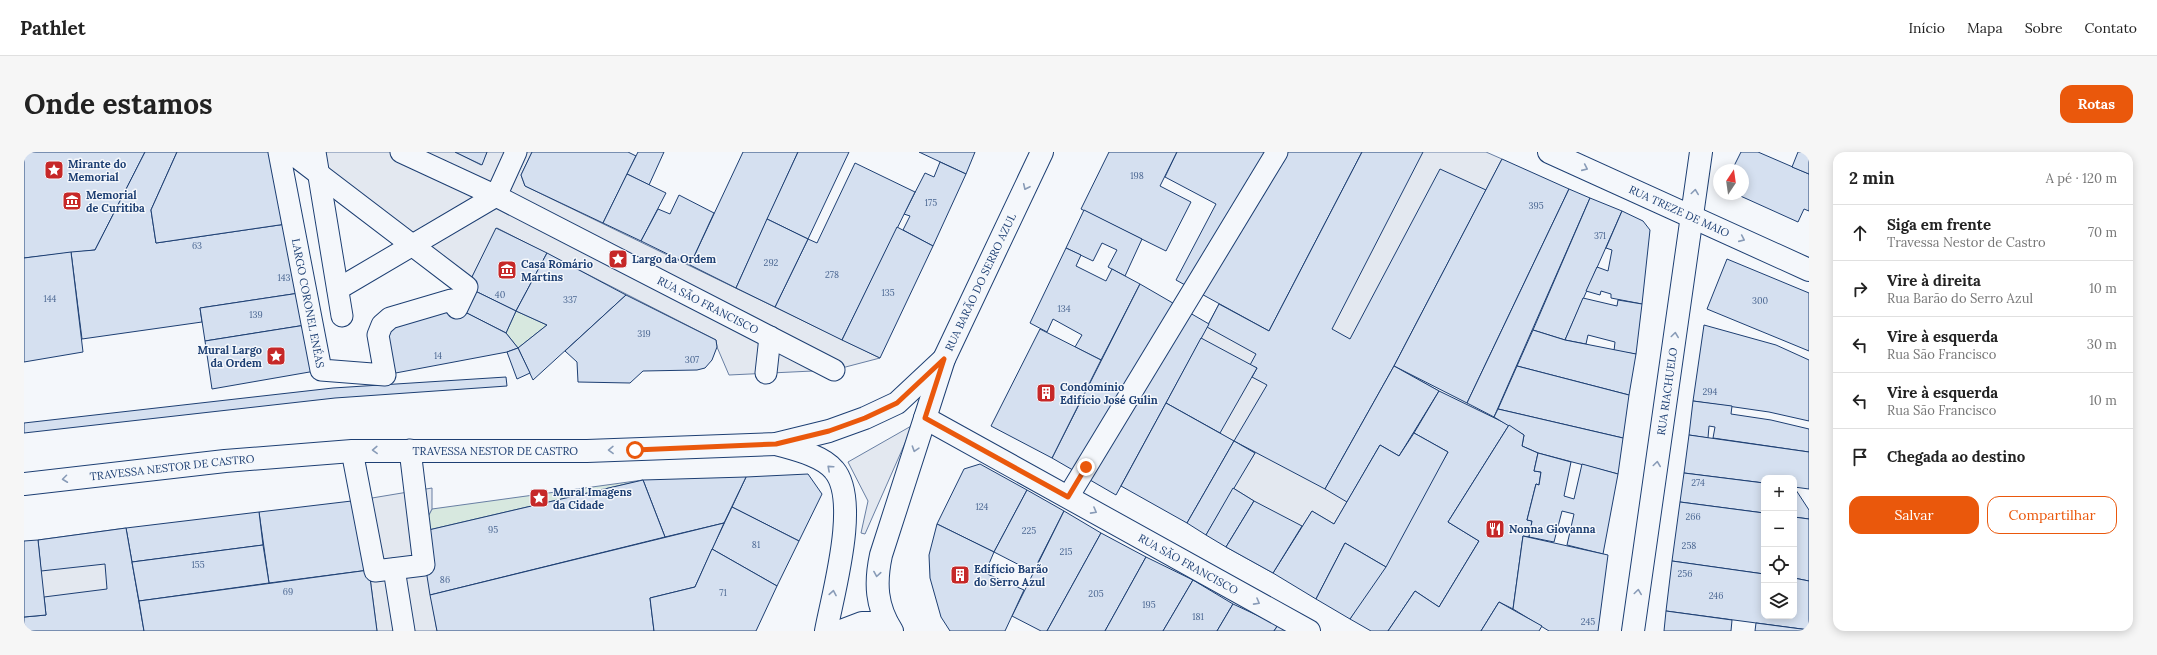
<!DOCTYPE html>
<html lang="pt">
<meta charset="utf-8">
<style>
:root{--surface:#fff;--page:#f6f6f6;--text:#222;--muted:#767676;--line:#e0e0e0;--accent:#ea580c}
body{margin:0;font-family:Lora,serif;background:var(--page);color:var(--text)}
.controls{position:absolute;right:12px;bottom:12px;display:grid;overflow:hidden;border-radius:8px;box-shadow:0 2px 10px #0003}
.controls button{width:36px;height:36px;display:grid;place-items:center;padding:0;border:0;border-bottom:1px solid var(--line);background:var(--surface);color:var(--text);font:20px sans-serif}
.compass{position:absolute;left:1689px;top:12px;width:36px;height:36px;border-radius:50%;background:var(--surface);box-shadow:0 2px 10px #0003;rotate:13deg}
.stop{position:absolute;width:12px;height:12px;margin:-9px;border:3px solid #ea580c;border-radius:50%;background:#fff}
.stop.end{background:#ea580c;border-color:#fff;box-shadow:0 1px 4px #0008}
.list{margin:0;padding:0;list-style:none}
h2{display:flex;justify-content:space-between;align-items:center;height:52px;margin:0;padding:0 16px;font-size:17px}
h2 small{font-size:13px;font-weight:400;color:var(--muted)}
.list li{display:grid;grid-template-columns:26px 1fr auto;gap:12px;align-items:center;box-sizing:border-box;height:56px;padding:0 16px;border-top:1px solid var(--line)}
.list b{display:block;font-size:15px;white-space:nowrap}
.list p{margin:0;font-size:13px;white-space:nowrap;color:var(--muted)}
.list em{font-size:13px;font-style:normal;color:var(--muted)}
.actions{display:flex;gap:8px;padding:12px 16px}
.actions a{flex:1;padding:9px 0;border:1px solid var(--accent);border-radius:12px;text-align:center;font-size:14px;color:var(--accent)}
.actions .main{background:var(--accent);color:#fff}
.icon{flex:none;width:22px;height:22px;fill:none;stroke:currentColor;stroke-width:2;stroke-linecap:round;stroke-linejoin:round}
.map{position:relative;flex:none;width:1785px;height:479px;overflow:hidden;border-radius:12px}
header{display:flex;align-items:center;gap:24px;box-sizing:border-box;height:56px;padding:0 20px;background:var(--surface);border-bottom:1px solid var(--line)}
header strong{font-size:19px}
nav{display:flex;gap:22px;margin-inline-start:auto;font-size:14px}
.intro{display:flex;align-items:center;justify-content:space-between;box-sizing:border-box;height:96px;padding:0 24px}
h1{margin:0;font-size:28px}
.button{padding:10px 18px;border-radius:12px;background:var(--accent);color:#fff;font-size:14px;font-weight:700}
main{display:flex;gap:24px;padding:0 24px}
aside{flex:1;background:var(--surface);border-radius:12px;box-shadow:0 2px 10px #0003}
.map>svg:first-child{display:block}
</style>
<header>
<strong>Pathlet</strong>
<nav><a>Início</a><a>Mapa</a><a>Sobre</a><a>Contato</a></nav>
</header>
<div class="intro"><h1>Onde estamos</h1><a class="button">Rotas</a></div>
<main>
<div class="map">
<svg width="1785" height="479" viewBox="0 0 1785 479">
<rect width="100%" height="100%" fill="#f4f7fb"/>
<g fill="#d7e8df" stroke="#687fa3">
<path d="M492 159 523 173 494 196 482 181Z"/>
<path d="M619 328 396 380 408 357Z"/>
</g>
<g fill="#e3e8f0" stroke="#687fa3">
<path d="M266 0H431L457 13 463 0H508L497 23 501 34 856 206 810 218 705 223 693 195 692 188 473 76 443 135Z"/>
<path d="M1338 0H1462L1478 7 1370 214 1415 239 1375 304 1356 293 1310 372 1288 359 1249 421 1202 395 1230 349 1209 336 1231 301 1142 251 1195 152Z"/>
<path d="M889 273 841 382 837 381 844 349 824 310Z"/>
<path d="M408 336V357L396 380 413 479H353L336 348Z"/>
<path d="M102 376 120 479H0L14 388Z"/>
</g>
<g fill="#d5e0f0" stroke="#1d3f73">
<path d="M0 0H121L71 98 0 106Z"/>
<path d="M121 0H153L127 58 132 91 269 71 282 140 176 156 178 170 58 187 47 100 71 98Z"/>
<path d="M153 0H255L269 71 132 91 127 58Z"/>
<path d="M431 0H463L458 13Z"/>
<path d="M508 0H604L612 4 579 71 501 34 497 23Z"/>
<path d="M614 0H640L625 33 603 22Z"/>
<path d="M719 0H774L712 136 666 113Z"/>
<path d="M774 0H825L784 87 743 67Z"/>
<path d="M895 0H951L942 22Z"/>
<path d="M1085 0H1153L1136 34 1167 50 1142 99 1057 57Z"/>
<path d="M1153 0H1338L1245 179 1152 128 1192 52 1141 25Z"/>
<path d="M1338 0H1399L1308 177 1326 187 1416 17 1462 38 1370 214 1301 337 1210 289 1243 233 1228 225 1233 216 1226 213 1232 202 1183 175 1195 152 1245 179Z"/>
<path d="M1717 0H1734L1785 22V59L1780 57 1774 70 1712 42H1719V18H1708Z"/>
<path d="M1774 0H1785V22L1768 15Z"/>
<path d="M1478 7 1545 37 1443 251 1370 214Z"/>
<path d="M916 10 942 22 909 94 879 78 886 64 880 62 901 21 910 25Z"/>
<path d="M831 11 891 40 818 188 751 155 784 87 793 91Z"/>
<path d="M603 22 642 41 617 89 579 71Z"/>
<path d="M1545 37 1566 46 1470 265 1443 251Z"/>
<path d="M655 43 690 61 666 113 617 89 634 57 646 62Z"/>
<path d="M1566 46 1598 59 1541 188 1509 178Z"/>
<path d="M1060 58 1118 87 1101 124 1084 115 1093 98 1078 91 1069 109 1042 96Z"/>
<path d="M1598 59 1619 69 1626 78 1618 152 1587 146V142L1577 139 1576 143 1562 139 1573 115 1584 119 1588 98 1582 96Z"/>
<path d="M743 67 784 87 751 155 712 136Z"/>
<path d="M873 75 909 94 856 206 818 188Z"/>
<path d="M472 76 523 101 492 159 443 135Z"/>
<path d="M1042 96 1057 103 1052 114 1082 129 1088 117 1116 132 1077 208 1051 195 1058 183 1029 167 1023 180 1006 171Z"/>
<path d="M47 100 59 200 0 210V106Z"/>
<path d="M523 101 602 143 509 228 494 196 523 173 492 159Z"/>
<path d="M1703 107 1785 141V199L1683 157Z"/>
<path d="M1116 132 1185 172 1092 343 1028 306Z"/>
<path d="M443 135 492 159 482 181 433 156Z"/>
<path d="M282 140 288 172 181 189 176 156Z"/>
<path d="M602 143 692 188 693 195 688 208 681 216 673 218 619 219 606 231 554 230 553 210 541 199Z"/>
<path d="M1559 146 1593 154 1594 148 1618 152 1612 202 1590 199 1591 190 1564 183 1562 192 1541 188Z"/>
<path d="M433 156 482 181 494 196 483 200 361 223 366 166Z"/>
<path d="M288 172 297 218 188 237 181 189Z"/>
<path d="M1680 173 1752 193 1785 208V269L1745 260 1669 249Z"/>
<path d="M1016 177 1077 208 1028 306 967 274Z"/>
<path d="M1509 178 1541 188 1612 202 1605 243 1493 214Z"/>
<path d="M1177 186 1233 216 1196 281 1142 251Z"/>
<path d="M494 196 506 221 493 227 483 200Z"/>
<path d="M1370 214 1415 239 1375 304 1356 293 1323 350 1301 337Z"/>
<path d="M1493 214 1605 243 1599 286 1474 257Z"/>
<path d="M482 225 483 234 311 246 0 281V271L309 236Z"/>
<path d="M1415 239 1485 273 1424 370 1455 389 1415 455 1391 439 1364 479H1347L1326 467 1424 300 1390 281Z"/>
<path d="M1669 249 1708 254 1707 262 1747 268 1785 277V300L1689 286 1691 275 1685 274 1684 286 1665 283Z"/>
<path d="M1142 251 1210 289 1163 371 1097 334Z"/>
<path d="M1474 257 1599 286 1594 322 1514 301 1498 294 1500 283 1470 265Z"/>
<path d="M1485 273 1500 283 1498 294 1514 301 1510 319 1517 320 1515 333 1512 332 1503 368 1508 369 1505 385 1499 384 1489 457 1475 450 1457 479H1364L1391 439 1415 455 1455 389 1424 370Z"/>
<path d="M1390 281 1424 300 1362 415 1321 391 1292 447 1249 421 1288 359 1310 372 1356 293 1375 304Z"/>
<path d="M1665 283 1785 300V337L1770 335V326H1740V331L1660 321Z"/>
<path d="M1210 289 1231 301 1182 383 1163 371Z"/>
<path d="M1514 301 1547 310 1540 344 1550 347 1558 312 1594 322 1579 402 1543 393 1550 362 1538 359 1530 390 1505 385 1508 369 1503 368 1512 332 1515 333 1517 320 1510 319Z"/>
<path d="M956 312 1003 338 970 400 913 372 940 317Z"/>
<path d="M1660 321 1740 331V361L1656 350Z"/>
<path d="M784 322 798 342 775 389 708 355 722 325Z"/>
<path d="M722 325 700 371 641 385 619 328Z"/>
<path d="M619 328 641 385 406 443 396 380Z"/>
<path d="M1770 335 1785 358V367L1770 365Z"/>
<path d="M1209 336 1230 349 1202 395 1182 383Z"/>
<path d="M1003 338 1040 359 1009 420 970 400Z"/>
<path d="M336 348 345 418 245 431 235 360Z"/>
<path d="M1230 349 1278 374 1249 421 1202 395Z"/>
<path d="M1656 350 1740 361V422L1648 409Z"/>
<path d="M708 355 775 389 753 434 688 397Z"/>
<path d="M1040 359 1077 381 1023 479H1017L988 464Z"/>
<path d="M235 360 239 393 108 410 102 376Z"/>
<path d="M1770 365 1785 367V429L1770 426Z"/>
<path d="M700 371 671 435 626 446 630 479H413L406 443Z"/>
<path d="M913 372 970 400 961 421 1000 438 981 479H926L917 465 906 426 905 403Z"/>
<path d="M102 376 120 479H0V465L22 463 20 445 83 437 81 412 17 419 14 388Z"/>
<path d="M1077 381 1122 405 1081 479H1023Z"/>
<path d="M1499 384 1584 403 1574 479H1525L1489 457Z"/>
<path d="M14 388 22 463 0 465V389Z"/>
<path d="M1321 391 1362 415 1326 467 1292 447Z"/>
<path d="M239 393 245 431 115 449 108 410Z"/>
<path d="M688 397 753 434 732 479H630L626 446 671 435Z"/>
<path d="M1122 405 1169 428 1139 479H1081Z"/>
<path d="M1648 409 1740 422V464H1770V426L1785 429V478L1642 459Z"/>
<path d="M345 418 353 479H120L115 449Z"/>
<path d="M1169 428 1209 452 1193 479H1139Z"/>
<path d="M1475 450 1518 474 1515 479H1457Z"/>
<path d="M1209 452 1254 473 1250 479H1193Z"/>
<path d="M1642 459 1708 468 1707 479H1640Z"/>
<path d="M1732 471 1785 478V479H1731Z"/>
<path d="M1254 473 1264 479H1250Z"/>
</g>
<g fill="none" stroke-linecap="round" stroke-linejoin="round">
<g stroke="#1d3f73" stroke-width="23">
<g id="pedestrian">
<path id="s1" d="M255 0 297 218 361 223 354 183 358 173 366 166 427 148 433 156 443 135 266 0"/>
<path d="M291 0 318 164"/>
<path id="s2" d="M377 0 472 44 810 218"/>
<path d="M472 44 492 0"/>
<path d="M314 137 472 44"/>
<path d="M742 221 746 185"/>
<path d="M328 299 351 419 400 413 386 298"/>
<path d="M1044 345 1253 0"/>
<path d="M370 417 380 479"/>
</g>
</g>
<g stroke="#1d3f73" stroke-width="24">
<g id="minor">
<path id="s3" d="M901 266 1285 479"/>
</g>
</g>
<g stroke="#1d3f73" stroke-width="24">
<g id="tertiary">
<path d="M752 292C769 297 798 303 810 318 836 348 809 441 802 479"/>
<path id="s4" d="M0 332 201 309 328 299H563L752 292 805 279 841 266 873 251 920 207"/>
<path d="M817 479 838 471H863"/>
<path id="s5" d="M868 479C852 454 851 431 857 403L920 207 1018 0"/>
<path id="s6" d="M1609 479 1677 0"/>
</g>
</g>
<g stroke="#1d3f73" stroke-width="24">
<g id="primary">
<path id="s7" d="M1525 0 1785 118"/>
</g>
</g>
<use href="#pedestrian" stroke="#f4f7fb" stroke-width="21"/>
<use href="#minor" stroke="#f4f7fb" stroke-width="22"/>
<use href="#tertiary" stroke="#f4f7fb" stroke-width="22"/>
<use href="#primary" stroke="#f4f7fb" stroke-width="22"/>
</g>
<defs><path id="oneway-chevron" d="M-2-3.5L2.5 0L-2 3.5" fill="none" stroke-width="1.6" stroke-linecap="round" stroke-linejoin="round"/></defs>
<g stroke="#889bb7">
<use href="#oneway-chevron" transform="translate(1561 16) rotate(24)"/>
<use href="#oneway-chevron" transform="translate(1002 35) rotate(115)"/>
<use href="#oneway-chevron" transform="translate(1671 40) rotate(-82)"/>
<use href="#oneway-chevron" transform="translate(1718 87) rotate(24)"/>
<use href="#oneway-chevron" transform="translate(1651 183) rotate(-82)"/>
<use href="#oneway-chevron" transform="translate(891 297) rotate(108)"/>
<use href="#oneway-chevron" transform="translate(351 298) rotate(178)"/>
<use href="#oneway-chevron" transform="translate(587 298) rotate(179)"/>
<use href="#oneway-chevron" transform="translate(1633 312) rotate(-82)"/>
<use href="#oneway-chevron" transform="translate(806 316) rotate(-138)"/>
<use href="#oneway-chevron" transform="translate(41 327) rotate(173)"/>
<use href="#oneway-chevron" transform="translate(1070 359) rotate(29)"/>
<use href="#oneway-chevron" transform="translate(853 422) rotate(99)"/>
<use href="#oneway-chevron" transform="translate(1614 440) rotate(-82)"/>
<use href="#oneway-chevron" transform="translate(809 441) rotate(-80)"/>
<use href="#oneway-chevron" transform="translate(1233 450) rotate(29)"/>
</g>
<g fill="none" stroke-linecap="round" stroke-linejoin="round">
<path stroke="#ea580c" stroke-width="5" d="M611 298 752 292 805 279 841 266 873 251 920 207 901 266 1044 345 1062 315"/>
</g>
<defs>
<g id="sight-square" transform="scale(1)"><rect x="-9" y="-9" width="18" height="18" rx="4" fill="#c62828" stroke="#f4f7fb"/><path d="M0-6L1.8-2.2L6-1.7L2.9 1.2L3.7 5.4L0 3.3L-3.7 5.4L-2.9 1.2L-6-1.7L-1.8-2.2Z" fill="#fff"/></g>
<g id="museum-square" transform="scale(1)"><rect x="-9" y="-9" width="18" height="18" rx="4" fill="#c62828" stroke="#f4f7fb"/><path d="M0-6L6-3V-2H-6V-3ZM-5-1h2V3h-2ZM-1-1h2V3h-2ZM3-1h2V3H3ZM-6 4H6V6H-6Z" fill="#fff"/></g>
<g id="building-square" transform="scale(1)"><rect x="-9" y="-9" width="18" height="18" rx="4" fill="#c62828" stroke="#f4f7fb"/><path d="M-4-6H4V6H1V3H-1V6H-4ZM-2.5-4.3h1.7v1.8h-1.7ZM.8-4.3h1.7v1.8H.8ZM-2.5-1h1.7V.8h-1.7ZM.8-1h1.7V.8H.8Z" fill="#fff"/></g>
<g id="restaurant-square" transform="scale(1)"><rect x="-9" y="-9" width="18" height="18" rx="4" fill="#c62828" stroke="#f4f7fb"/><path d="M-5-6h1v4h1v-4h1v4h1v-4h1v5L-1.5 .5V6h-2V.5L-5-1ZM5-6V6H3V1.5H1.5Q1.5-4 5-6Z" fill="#fff"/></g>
</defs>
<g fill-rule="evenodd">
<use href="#sight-square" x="30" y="18"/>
<use href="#museum-square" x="48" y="49"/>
<use href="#sight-square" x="594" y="107"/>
<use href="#museum-square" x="483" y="118"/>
<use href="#sight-square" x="252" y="204"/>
<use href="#building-square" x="1022" y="241"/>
<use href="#sight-square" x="515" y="346"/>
<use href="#restaurant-square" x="1471" y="377"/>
<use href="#building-square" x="936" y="423"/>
</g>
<g text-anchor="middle" stroke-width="3" stroke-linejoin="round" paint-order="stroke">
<g font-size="9" fill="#4b6792">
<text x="1113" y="27">198</text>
<text x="907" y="54">175</text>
<text x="1512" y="57">395</text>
<text x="1576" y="87">371</text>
<text x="173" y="97">63</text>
<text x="747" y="114">292</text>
<text x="808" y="126">278</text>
<text x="260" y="129">143</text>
<text x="864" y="144">135</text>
<text x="476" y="146">40</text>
<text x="26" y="150">144</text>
<text x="546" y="151">337</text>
<text x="1736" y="152">300</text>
<text x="1040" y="160">134</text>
<text x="232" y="166">139</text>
<text x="620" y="185">319</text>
<text x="414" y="207">14</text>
<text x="668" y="211">307</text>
<text x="1686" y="243">294</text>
<text x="1674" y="334">274</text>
<text x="958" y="358">124</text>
<text x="1669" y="368">266</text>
<text x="469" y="381">95</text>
<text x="1005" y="382">225</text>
<text x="732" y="396">81</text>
<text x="1665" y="397">258</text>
<text x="1042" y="403">215</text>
<text x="174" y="416">155</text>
<text x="1661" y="425">256</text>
<text x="421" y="431">86</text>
<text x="264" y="443">69</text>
<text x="699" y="444">71</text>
<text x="1072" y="445">205</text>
<text x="1692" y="447">246</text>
<text x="1125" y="456">195</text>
<text x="1174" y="468">181</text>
<text x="1564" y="473">245</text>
</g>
<g font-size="11" font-weight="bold" fill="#1d3f73" stroke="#f4f7fb" text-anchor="start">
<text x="44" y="16">Mirante do<tspan x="44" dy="13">Memorial</tspan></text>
<text x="62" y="47">Memorial<tspan x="62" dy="13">de Curitiba</tspan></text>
<text x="608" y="111">Largo da Ordem</text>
<text x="497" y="116">Casa Romário<tspan x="497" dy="13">Martins</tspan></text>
<text x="238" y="202" text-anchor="end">Mural Largo<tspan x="238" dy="13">da Ordem</tspan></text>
<text x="1036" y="239">Condomínio<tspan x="1036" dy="13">Edifício José Gulin</tspan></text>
<text x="529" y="344">Mural Imagens<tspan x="529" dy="13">da Cidade</tspan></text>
<text x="1485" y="381">Nonna Giovanna</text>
<text x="950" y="421">Edifício Barão<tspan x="950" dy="13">do Serro Azul</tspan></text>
</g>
<g font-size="11" fill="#1d3f73" stroke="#f4f7fb">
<text dy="4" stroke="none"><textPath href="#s7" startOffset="143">RUA TREZE DE MAIO</textPath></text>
<text dy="4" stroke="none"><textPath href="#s5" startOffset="370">RUA BARÃO DO SERRO AZUL</textPath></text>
<text dy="4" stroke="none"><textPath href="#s1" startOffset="154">LARGO CORONEL ENÉAS</textPath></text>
<text dy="4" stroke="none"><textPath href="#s2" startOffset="343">RUA SÃO FRANCISCO</textPath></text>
<text dy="4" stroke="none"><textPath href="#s6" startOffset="242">RUA RIACHUELO</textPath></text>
<text dy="4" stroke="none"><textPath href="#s4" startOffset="473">TRAVESSA NESTOR DE CASTRO</textPath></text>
<text dy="4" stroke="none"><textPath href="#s4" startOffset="149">TRAVESSA NESTOR DE CASTRO</textPath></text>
<text dy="4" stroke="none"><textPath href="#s3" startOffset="301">RUA SÃO FRANCISCO</textPath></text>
</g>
</g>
</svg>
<div class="controls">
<button>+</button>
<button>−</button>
<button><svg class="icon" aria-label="locate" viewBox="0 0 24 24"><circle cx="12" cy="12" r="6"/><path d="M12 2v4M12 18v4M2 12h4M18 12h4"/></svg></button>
<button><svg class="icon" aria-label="layers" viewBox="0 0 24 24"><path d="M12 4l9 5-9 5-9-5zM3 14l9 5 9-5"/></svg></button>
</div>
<svg class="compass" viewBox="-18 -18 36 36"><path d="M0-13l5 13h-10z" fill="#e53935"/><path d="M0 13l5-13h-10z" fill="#767676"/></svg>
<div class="stop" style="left:611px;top:298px"></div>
<div class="stop end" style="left:1062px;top:315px"></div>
</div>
<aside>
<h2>2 min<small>A pé · 120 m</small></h2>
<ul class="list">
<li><svg class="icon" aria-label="ahead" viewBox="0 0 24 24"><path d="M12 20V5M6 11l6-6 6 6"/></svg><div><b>Siga em frente</b><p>Travessa Nestor de Castro</p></div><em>70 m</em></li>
<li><svg class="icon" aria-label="right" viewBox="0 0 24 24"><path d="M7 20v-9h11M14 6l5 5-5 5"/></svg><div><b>Vire à direita</b><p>Rua Barão do Serro Azul</p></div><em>10 m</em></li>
<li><svg class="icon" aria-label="left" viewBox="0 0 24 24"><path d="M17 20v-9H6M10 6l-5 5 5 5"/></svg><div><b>Vire à esquerda</b><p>Rua São Francisco</p></div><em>30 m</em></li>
<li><svg class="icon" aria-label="left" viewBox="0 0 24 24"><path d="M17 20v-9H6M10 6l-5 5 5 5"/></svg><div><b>Vire à esquerda</b><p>Rua São Francisco</p></div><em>10 m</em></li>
<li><svg class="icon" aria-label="arrive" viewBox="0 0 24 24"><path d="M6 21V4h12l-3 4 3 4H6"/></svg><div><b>Chegada ao destino</b></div></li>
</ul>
<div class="actions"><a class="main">Salvar</a><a>Compartilhar</a></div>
</aside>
</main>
